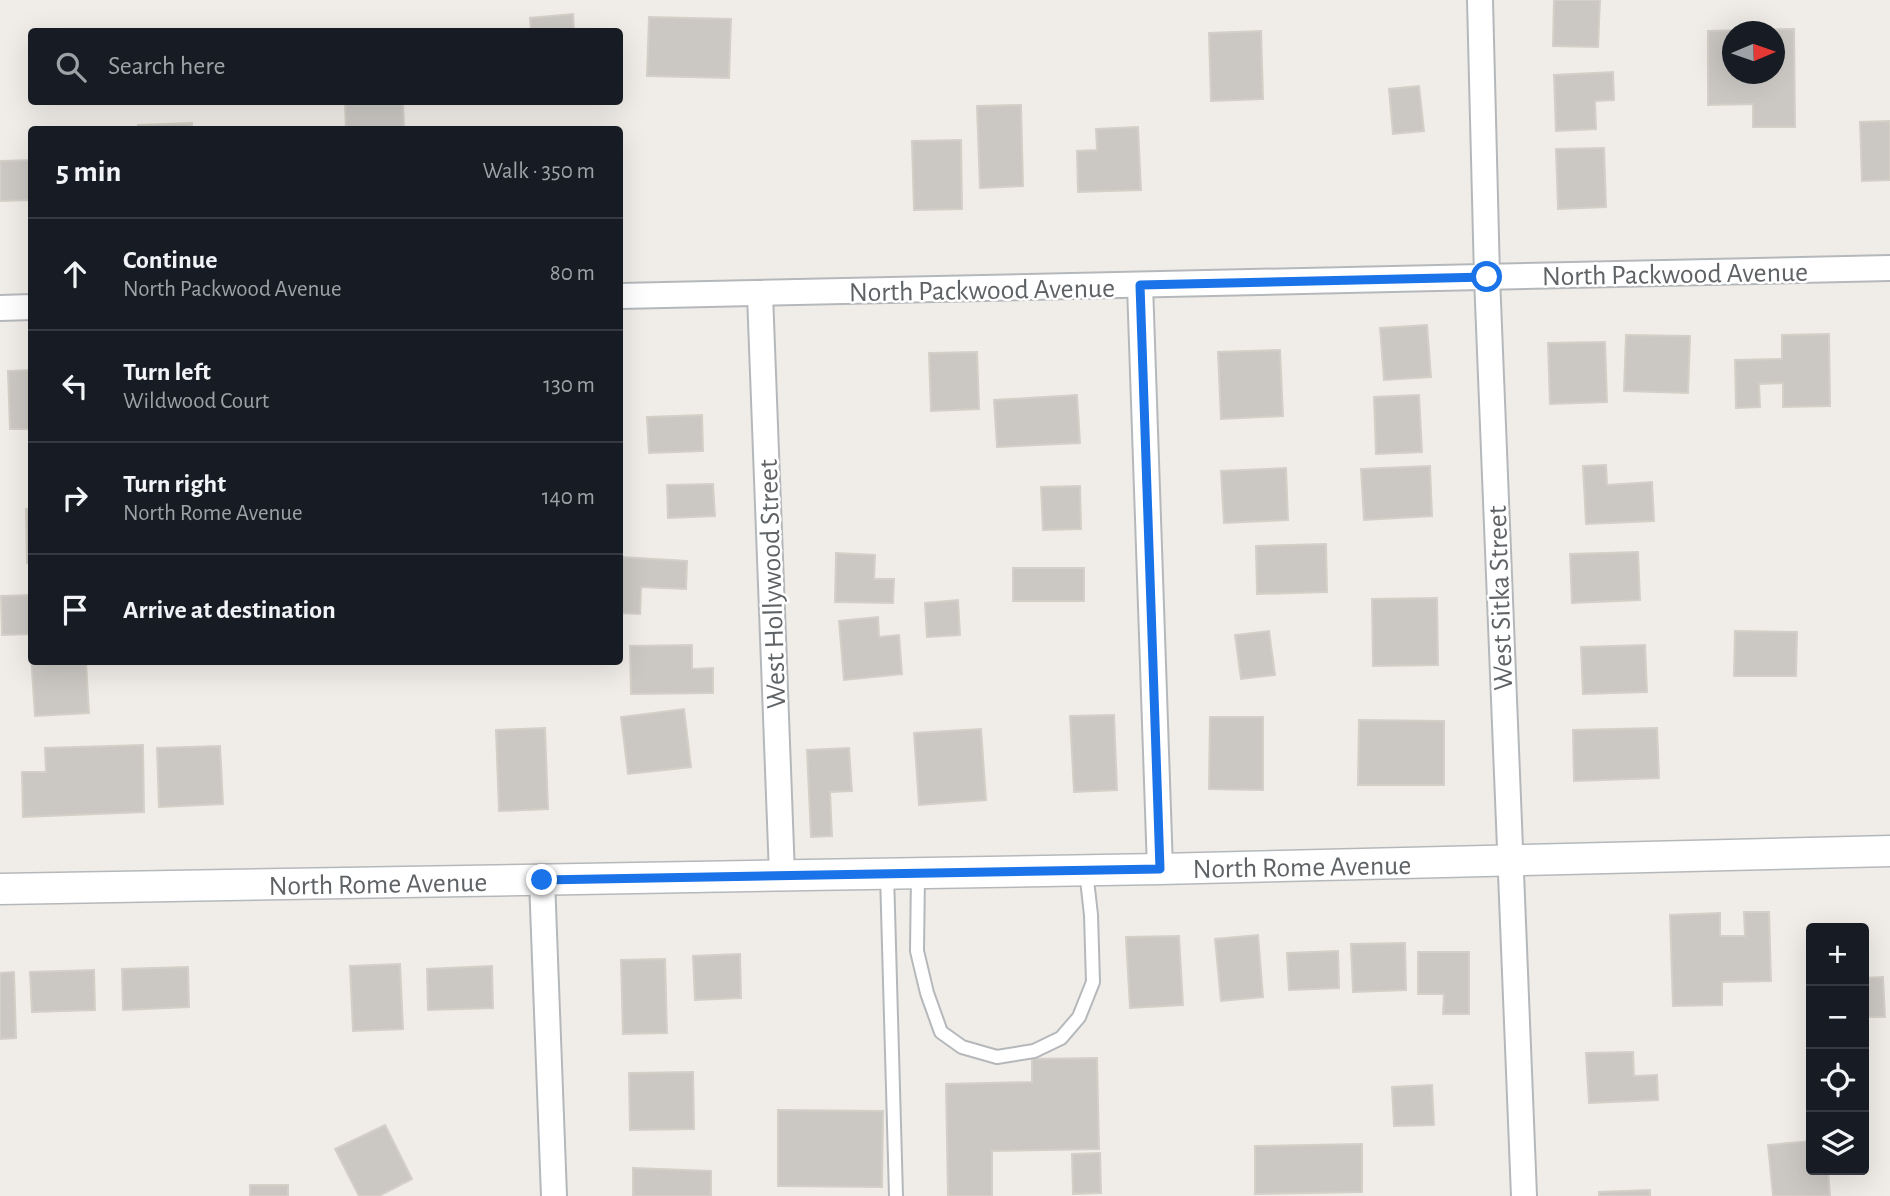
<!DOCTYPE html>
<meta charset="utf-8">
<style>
:root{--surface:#171b24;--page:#20242c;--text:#f1f3f6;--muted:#9ea1a6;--line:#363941}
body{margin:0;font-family:"Alegreya Sans",sans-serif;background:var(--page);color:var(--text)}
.controls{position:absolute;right:21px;bottom:21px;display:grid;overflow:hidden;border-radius:7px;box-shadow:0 7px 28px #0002}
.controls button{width:63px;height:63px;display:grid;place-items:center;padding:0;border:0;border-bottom:2px solid var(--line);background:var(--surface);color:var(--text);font:35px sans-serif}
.compass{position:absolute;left:1722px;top:21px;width:63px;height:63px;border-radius:50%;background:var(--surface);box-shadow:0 7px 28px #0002;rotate:88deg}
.stop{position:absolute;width:21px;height:21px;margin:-16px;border:5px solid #1a73e8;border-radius:50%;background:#fff}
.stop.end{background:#1a73e8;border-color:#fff;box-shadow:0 2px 7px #0008}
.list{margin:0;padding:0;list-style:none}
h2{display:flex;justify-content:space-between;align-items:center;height:91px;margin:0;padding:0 28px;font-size:30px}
h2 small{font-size:23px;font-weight:400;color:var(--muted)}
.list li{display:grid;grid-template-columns:46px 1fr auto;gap:21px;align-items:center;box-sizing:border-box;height:112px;padding:0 28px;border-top:2px solid var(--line)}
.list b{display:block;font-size:26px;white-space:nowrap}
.list p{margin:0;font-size:23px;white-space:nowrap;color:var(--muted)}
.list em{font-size:23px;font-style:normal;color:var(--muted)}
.icon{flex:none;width:38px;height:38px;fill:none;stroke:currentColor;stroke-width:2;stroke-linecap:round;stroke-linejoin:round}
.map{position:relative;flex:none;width:1890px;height:1196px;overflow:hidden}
.search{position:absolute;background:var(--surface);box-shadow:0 7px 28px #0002;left:28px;top:28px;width:595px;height:77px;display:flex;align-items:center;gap:18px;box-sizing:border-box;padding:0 24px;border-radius:7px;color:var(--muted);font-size:26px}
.panel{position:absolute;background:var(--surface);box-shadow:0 7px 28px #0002;left:28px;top:126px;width:595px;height:539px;border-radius:7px}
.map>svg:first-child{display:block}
</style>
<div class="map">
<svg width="1890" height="1196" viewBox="0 0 1890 1196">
<rect width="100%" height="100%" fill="#f0ede8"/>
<g fill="#cbc8c4" stroke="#d4cfc7" stroke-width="2" fill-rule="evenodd">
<path d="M1554 0H1600L1598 47 1553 46Z"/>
<path d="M573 14 574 32H531L530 18Z"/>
<path d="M649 17 731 19 729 78 647 76Z"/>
<path d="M1794 29 1795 127H1753V104L1708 105V31ZM1732 32H1774V74H1732Z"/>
<path d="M1261 31 1263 99 1211 101 1209 33Z"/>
<path d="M1613 72 1614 100 1595 101 1596 129 1556 131 1554 75Z"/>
<path d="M1419 86 1424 131 1393 134 1389 89Z"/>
<path d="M345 102H403L404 130H346Z"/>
<path d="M1021 105 1023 186 980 188 977 106Z"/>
<path d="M1890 121V180L1862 181 1860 122Z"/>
<path d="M192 123V130H138V125Z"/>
<path d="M1138 127 1141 190 1078 192 1077 151 1097 150 1096 129Z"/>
<path d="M961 140 962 209 914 210 912 141Z"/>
<path d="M1604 148 1606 207 1558 209 1556 149Z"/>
<path d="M32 160V200L0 201V161Z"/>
<path d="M1427 325 1431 377 1384 380 1380 328Z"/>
<path d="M1829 334 1830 406 1783 407V383L1759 384 1760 407 1736 408 1735 360 1782 359V335Z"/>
<path d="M1626 335 1690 336 1688 393 1624 391Z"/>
<path d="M1605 342 1607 402 1550 404 1548 343Z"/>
<path d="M1280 350 1283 416 1221 419 1218 352Z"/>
<path d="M977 352 979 409 931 411 929 353Z"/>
<path d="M32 370V429H10L8 371Z"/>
<path d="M1077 395 1080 443 997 447 994 400Z"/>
<path d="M1419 395 1422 452 1376 454 1374 397Z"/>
<path d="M702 415 703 451 649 453 647 417Z"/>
<path d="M1606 465 1607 485 1652 482 1654 521 1586 524 1583 466Z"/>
<path d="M1430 466 1432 516 1364 520 1361 469Z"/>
<path d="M1286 468 1288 520 1224 523 1221 471Z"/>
<path d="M713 484 715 516 668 518 667 485Z"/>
<path d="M1080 486 1081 529 1043 530 1041 487Z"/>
<path d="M26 509H32V562L27 563Z"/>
<path d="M1326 544 1327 592 1257 594 1256 546Z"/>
<path d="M1638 552 1640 600 1572 603 1570 554Z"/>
<path d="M836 553 875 555 874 579H894L893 603 835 602Z"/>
<path d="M620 557 687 561 686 589 641 587 640 614 620 613Z"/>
<rect x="1013" y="568" width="71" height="33"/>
<path d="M32 595V634L2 635 1 596Z"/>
<path d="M1437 598 1438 665 1373 666 1372 599Z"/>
<path d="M958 600 960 635 927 637 925 603Z"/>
<path d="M878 617 879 637 899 635 902 674 844 680 839 621Z"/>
<path d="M1269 631 1275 675 1241 679 1235 635Z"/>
<path d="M1735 631 1797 632 1796 676H1734Z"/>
<path d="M30 641 32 662H86L89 713 35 716Z"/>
<path d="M692 645V669L713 668V693L631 694 630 646Z"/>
<path d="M1645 645 1647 692 1583 694 1581 647Z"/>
<path d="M684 709 691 767 628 774 621 717Z"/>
<path d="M1114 715 1117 790 1074 792 1070 716Z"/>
<path d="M1210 717H1263V790L1209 789Z"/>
<path d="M1359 720 1444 721V785H1358Z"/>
<path d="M545 728 548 809 499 811 496 730Z"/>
<path d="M1657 728 1659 778 1574 781 1573 730Z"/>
<path d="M981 729 986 800 919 805 914 733Z"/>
<path d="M143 745 144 812 23 817 22 772H46L45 748Z"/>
<path d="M220 746 223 804 159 807 157 748Z"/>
<path d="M849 748 852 791 830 792 832 836 811 837 807 750Z"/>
<path d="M1744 912H1769L1771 981 1722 982V1005L1673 1006 1670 915 1720 913V936H1745Z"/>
<path d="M1258 935 1263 997 1221 1001 1215 939Z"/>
<path d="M1179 936 1183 1005 1130 1008 1126 937Z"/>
<path d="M1405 943 1406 990 1353 992 1351 944Z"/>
<path d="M1338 951 1339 988 1289 990 1287 953Z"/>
<path d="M1418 952H1469V1014H1443L1444 994H1418Z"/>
<path d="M740 954 741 998 695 1000 693 956Z"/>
<path d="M665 959 667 1033 623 1034 621 960Z"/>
<path d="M400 964 403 1029 353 1031 350 966Z"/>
<path d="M492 966 493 1008 428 1010 427 969Z"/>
<path d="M188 967 189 1007 123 1010 122 969Z"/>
<path d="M94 970 95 1010 32 1012 30 972Z"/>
<path d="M14 972 16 1038 0 1039V973Z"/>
<path d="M1883 977 1885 1017H1864V978Z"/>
<path d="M1633 1052 1634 1076 1657 1075 1658 1100 1589 1103 1586 1053Z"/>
<path d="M1097 1058 1099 1149 992 1151V1196H948L946 1084 1032 1082V1059Z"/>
<path d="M693 1072 694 1129 630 1130 629 1073Z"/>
<path d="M1432 1085 1434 1125 1394 1126 1392 1087Z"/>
<path d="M778 1110 883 1111 882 1187 778 1186Z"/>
<path d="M385 1125 412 1179 379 1196H359L335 1149Z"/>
<path d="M1811 1141V1170H1828L1830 1196H1773L1768 1145Z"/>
<path d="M1362 1144V1192L1255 1194V1146Z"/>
<path d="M1100 1153 1101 1193 1073 1194 1072 1154Z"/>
<path d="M633 1168 711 1171V1196H633Z"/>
<rect x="250" y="1185" width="38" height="11"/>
<path d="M1650 1190V1196H1599V1192Z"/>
</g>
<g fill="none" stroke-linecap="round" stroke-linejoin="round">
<g stroke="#b5b8bb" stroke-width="16">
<g id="service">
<path d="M887 874 896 1196"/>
<path d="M918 874 917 951 927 993 941 1032 962 1047 997 1057 1034 1051 1061 1038 1079 1017 1093 982 1091 915 1086 871"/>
</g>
</g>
<g stroke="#b5b8bb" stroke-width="28">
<g id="minor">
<path d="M1480 0 1487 277 1524 1196"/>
<path d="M1140 285 1160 869"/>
<path d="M760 294 782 875"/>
<path d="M620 296 1890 268"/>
<path d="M0 308 32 307"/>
<path d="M542 880 554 1196"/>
</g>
</g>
<g stroke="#b5b8bb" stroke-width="33">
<path id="tertiary" d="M0 889 1160 869 1890 851"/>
</g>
<use href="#service" stroke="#fff" stroke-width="12"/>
<use href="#minor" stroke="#fff" stroke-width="24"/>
<use href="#tertiary" stroke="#fff" stroke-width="30"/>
</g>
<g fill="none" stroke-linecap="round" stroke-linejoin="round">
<path stroke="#1a73e8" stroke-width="9" d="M542 880 1160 869 1140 285 1487 277"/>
</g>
<g text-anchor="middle" stroke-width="5" stroke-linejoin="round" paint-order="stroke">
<g font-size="28" fill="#5f6366" stroke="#fff">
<text transform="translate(1675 273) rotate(-1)" y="10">North Packwood Avenue</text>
<text transform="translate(982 289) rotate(-1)" y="10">North Packwood Avenue</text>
<text transform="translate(771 584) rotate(-92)" y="10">West Hollywood Street</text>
<text transform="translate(1499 598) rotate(-92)" y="10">West Sitka Street</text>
<text transform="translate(1302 866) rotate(-1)" y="10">North Rome Avenue</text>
<text transform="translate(378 883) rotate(-1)" y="10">North Rome Avenue</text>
</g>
</g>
</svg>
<div class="controls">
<button>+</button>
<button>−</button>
<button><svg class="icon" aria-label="locate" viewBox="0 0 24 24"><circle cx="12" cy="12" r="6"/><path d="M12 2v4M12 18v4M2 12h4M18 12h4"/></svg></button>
<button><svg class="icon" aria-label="layers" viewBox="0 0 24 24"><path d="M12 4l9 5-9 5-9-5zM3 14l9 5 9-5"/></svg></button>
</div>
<svg class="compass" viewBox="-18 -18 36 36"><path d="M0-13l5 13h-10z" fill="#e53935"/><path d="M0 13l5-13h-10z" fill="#9ea1a6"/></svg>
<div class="stop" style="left:1487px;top:277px"></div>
<div class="stop end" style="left:542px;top:880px"></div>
<div class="search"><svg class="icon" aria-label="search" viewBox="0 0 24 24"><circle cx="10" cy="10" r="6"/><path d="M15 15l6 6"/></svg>Search here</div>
<section class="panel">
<h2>5 min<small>Walk · 350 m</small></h2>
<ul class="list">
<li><svg class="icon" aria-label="ahead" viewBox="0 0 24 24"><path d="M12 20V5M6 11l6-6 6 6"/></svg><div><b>Continue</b><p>North Packwood Avenue</p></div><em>80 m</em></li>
<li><svg class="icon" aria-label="left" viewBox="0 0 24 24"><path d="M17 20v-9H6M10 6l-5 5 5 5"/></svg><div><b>Turn left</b><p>Wildwood Court</p></div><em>130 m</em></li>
<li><svg class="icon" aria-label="right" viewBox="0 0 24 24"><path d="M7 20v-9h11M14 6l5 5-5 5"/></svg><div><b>Turn right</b><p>North Rome Avenue</p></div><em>140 m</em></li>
<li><svg class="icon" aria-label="arrive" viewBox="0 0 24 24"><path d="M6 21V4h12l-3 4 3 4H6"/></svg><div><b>Arrive at destination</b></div></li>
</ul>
</section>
</div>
